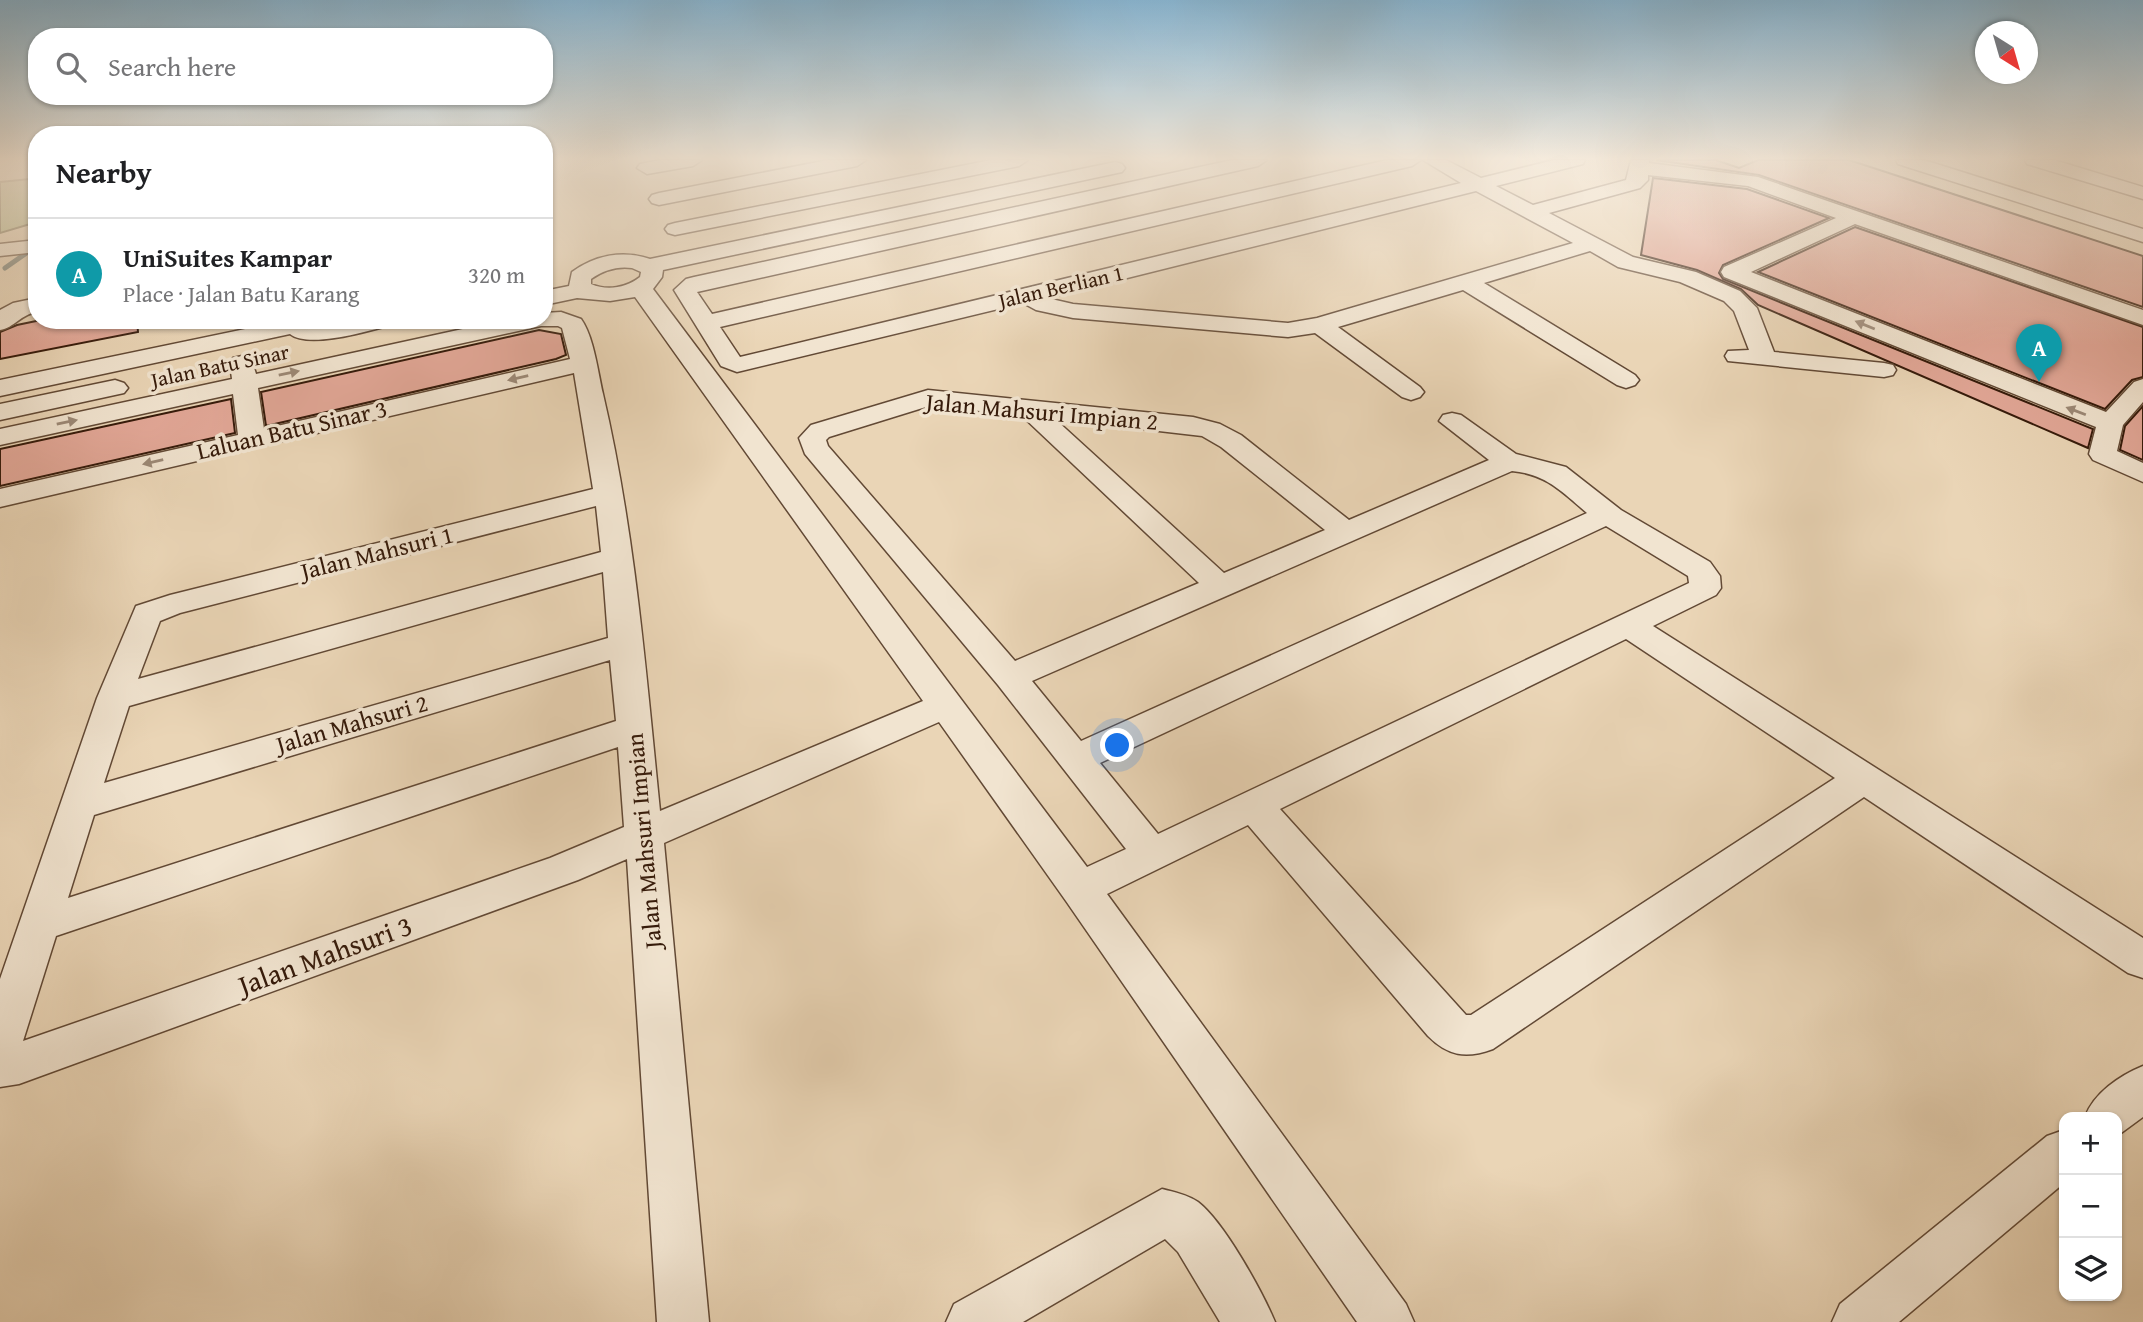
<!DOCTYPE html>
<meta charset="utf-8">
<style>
:root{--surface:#fff;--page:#f6f6f6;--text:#202124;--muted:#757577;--line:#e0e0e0;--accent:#8f2418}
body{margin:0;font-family:"Gentium Book Plus",serif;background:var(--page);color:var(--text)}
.controls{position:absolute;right:21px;bottom:21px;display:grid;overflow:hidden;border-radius:14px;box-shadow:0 2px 5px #0004}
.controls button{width:63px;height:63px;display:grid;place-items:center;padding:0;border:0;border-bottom:2px solid var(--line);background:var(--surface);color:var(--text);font:35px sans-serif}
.compass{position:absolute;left:1975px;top:21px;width:63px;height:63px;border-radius:50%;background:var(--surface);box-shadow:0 2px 5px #0004;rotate:143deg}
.you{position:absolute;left:1118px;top:746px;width:24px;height:24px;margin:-18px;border:5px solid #fff;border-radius:50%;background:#1a73e8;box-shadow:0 0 0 10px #1a73e833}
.badge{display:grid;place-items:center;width:46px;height:46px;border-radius:50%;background:var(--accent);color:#fff;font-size:23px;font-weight:700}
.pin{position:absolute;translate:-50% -58px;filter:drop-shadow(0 2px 4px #0008)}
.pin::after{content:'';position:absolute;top:37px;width:24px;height:21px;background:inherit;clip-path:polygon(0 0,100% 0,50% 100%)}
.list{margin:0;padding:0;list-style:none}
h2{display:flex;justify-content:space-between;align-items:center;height:91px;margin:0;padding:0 28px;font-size:30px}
h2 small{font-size:23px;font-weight:400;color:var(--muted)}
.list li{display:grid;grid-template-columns:46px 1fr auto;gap:21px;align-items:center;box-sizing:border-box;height:112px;padding:0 28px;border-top:2px solid var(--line)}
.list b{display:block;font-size:26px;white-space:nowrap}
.list p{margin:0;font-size:23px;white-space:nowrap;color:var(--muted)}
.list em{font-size:23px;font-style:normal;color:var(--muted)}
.icon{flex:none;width:38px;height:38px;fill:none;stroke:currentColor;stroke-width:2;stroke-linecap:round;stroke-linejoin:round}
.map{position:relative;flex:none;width:2143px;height:1322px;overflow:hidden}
.search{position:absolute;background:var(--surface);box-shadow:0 2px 5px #0004;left:28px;top:28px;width:525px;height:77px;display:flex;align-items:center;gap:18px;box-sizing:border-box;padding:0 24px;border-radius:28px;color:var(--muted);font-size:26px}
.panel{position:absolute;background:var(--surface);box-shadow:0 2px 5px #0004;left:28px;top:126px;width:525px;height:203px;border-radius:28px}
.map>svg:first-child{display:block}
</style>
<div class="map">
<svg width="2143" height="1322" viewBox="0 0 2143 1322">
<rect width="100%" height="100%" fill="#ead5b6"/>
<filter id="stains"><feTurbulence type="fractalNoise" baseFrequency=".00286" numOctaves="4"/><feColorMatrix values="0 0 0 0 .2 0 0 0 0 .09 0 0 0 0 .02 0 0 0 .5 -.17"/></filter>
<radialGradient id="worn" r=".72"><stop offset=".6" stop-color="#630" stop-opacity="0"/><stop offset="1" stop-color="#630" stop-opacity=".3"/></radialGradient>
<path fill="#b8bd8d" stroke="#766c4c" stroke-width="2" d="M30 179 37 181V222L0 233V182Z"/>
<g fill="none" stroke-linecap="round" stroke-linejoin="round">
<path stroke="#707970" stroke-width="5" d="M5 268 35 247"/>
</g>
<g fill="#e2a797" stroke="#351a0a" stroke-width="2">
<path d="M1656 160H1716L1739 168 1758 160H1849L2143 256V307L1759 175Z"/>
<path d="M1653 178 1747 189 1829 218 1723 265 1719 273 1723 279 2093 429 2088 448 1758 305 1741 289 1697 270 1641 255Z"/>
<path d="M1855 227 2143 327V377L2132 380 2105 409 1758 272Z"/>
<path d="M41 320H137L138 332 0 359V332L17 325Z"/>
<path d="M539 330 561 334 566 355 556 359 266 426 261 392Z"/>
<path d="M231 399 235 433 0 486V449Z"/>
<path d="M2143 406V460L2120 450 2125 426Z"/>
</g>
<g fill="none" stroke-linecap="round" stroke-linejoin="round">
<g stroke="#624935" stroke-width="3">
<g id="minor">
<path d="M660 160H702L693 166 647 174 637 168 640 164Z"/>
<path d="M828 160H866L857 166 659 205 652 203 649 199 652 195 659 193Z"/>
<path d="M991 160H1028L1019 166 675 235 668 233 665 229 668 225 675 223Z"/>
<path d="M1232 160H1267L1258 166 697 292 712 314 1387 160H1421L1412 166 720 327 740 357 1461 183 1423 160H1446L1481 178 1554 160H1585L1583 164 1496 186 1533 205 1626 180 1631 160H1649V163L1758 177 2143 310V325L1855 224 1751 272 2106 412 2134 382 2143 379V402L2123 425 2117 451 2143 463V482L2093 460 2089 454 2096 427 1724 277 1721 272 1724 267 1836 218 1748 186 1648 175V180L1640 188 1549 213 1633 257 1696 272 1740 291 1757 308 1774 352 1884 363 1893 365 1896 370 1893 375 1884 377 1728 361 1725 356 1728 351 1749 350 1734 311 1724 301 1680 282 1618 267 1590 251 1484 283 1635 375 1639 380 1635 385 1626 388 1617 385 1463 290 1338 327 1420 387 1424 392 1420 397 1411 400 1402 397 1315 333 1288 337 1073 318 1036 310 1023 303 737 372 721 366 674 290 686 279 694 277ZM1476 191 1573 243 1317 318 1288 323 1073 304 1047 298Z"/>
<path d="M1896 160H1924L2143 229V242L1898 164Z"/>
<path d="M2025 160H2054L2143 187V199L2027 164Z"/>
<path d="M1115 162 1122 164 1125 168 1122 172 663 270 662 277 653 289 1087 867 1126 849 998 685 805 454 799 438 811 425 928 390 1193 417 1220 424 1241 435 1349 520 1489 460 1439 421 1443 415 1452 413 1461 415 1516 454 1566 467 1621 510 1710 562 1720 576 1721 588 1716 595 1653 626 2143 938V978L2128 973 1864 797 1493 1049C1466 1059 1448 1056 1428 1036L1248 825 1107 894 1406 1304 1414 1322H1357L1066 901 939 722 664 843 709 1322H657L627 859 578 880 19 1084 0 1087V979L97 698 136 606 170 595 593 489 574 373 0 507V489L238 435 233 394 0 445V429L232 379 230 363 233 358 242 356 251 358 256 374 504 320H544V313L561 312 581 319C594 337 598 373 603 394 635 531 646 673 660 811L923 701 635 297 610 301 577 298 544 305V291L569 286 572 272C595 255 623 250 650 259ZM632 268 641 272 640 277C626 288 607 291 591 284V279C604 270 617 266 632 268ZM558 326 562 328 570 359 264 429 258 388 541 326ZM929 406 1021 415 1199 583 1015 661 828 446 826 440 829 437ZM1055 419 1202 436 1221 447 1325 530 1224 573ZM1512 471C1546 474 1562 492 1587 513L1081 741 1032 681ZM596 506 601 552 138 679 160 621 180 613ZM1606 526 1688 576 1689 583 1158 834 1100 763ZM603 572 608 638 104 783 129 706ZM1626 639 1835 778 1471 1015H1466L1280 809ZM610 660 616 721 68 898 94 815ZM618 747 624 827 550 858 23 1041 56 936Z"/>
<path d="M37 240V252L0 256V244Z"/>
<path d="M37 298V312C21 314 14 328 0 330V310L13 303Z"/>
<path d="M289 320H336L333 324 349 320H395L391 325C368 331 309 349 290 334L0 396V380Z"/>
<path d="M115 380 124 383 128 388 124 393 0 420V404Z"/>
<path d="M2143 1066V1117L2117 1136V1117H2085C2094 1093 2119 1076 2143 1066Z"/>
<path d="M2064 1130V1183L1899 1322H1832L1840 1304 2047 1136Z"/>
<path d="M1162 1189C1174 1192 1188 1195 1198 1202 1224 1222 1262 1291 1275 1322H1220L1178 1252 1165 1239 1023 1322H946L954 1304Z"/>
</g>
</g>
<use href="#minor" fill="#f1e4d0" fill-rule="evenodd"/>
</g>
<defs><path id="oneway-solid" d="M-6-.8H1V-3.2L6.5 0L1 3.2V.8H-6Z" transform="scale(1.75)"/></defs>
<g fill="#9c8977">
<use href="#oneway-solid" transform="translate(1865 325) rotate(-158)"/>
<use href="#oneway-solid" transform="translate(289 373) rotate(-12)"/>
<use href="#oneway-solid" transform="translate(518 378) rotate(167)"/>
<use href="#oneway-solid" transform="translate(2076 411) rotate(-159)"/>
<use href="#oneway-solid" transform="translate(67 422) rotate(-12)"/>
<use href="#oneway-solid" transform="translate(153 462) rotate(167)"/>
</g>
<linearGradient id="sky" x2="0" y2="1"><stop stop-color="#88b6d3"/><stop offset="0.46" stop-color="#f6ecde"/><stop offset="1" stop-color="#f6ecde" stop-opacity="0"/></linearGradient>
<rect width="2143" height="345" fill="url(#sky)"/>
<g text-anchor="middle" stroke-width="7" stroke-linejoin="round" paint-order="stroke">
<g font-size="21" fill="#351a0a" stroke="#f1e4d0">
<text transform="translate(1061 287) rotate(-13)" y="7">Jalan Berlian 1</text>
<text transform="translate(220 366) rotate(-12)" y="7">Jalan Batu Sinar</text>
</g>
<g font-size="24" fill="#351a0a" stroke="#f1e4d0">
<text transform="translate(1042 412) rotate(5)" y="8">Jalan Mahsuri Impian 2</text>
<text transform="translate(292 430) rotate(-13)" y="8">Laluan Batu Sinar 3</text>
<text transform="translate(377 553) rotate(-14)" y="8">Jalan Mahsuri 1</text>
<text transform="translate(352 724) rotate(-16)" y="8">Jalan Mahsuri 2</text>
<text transform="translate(644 841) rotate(-95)" y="8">Jalan Mahsuri Impian</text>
</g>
<g font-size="28" fill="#351a0a" stroke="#f1e4d0">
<text transform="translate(325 955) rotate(-20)" y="10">Jalan Mahsuri 3</text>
</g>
</g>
<rect width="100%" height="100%" filter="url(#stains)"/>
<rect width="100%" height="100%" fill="url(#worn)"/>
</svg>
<div class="controls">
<button>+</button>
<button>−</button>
<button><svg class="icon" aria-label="layers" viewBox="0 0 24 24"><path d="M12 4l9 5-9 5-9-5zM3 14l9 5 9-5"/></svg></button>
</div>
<svg class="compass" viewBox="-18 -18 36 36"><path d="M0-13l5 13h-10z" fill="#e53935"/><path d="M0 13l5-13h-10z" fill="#757577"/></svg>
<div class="you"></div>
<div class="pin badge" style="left:2039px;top:382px;background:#0f9aa8">A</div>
<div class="search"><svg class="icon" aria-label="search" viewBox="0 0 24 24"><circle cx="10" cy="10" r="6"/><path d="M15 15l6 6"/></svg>Search here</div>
<section class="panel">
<h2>Nearby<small></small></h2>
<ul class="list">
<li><span class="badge" style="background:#0f9aa8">A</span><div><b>UniSuites Kampar</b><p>Place · Jalan Batu Karang</p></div><em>320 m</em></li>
</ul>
</section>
</div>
